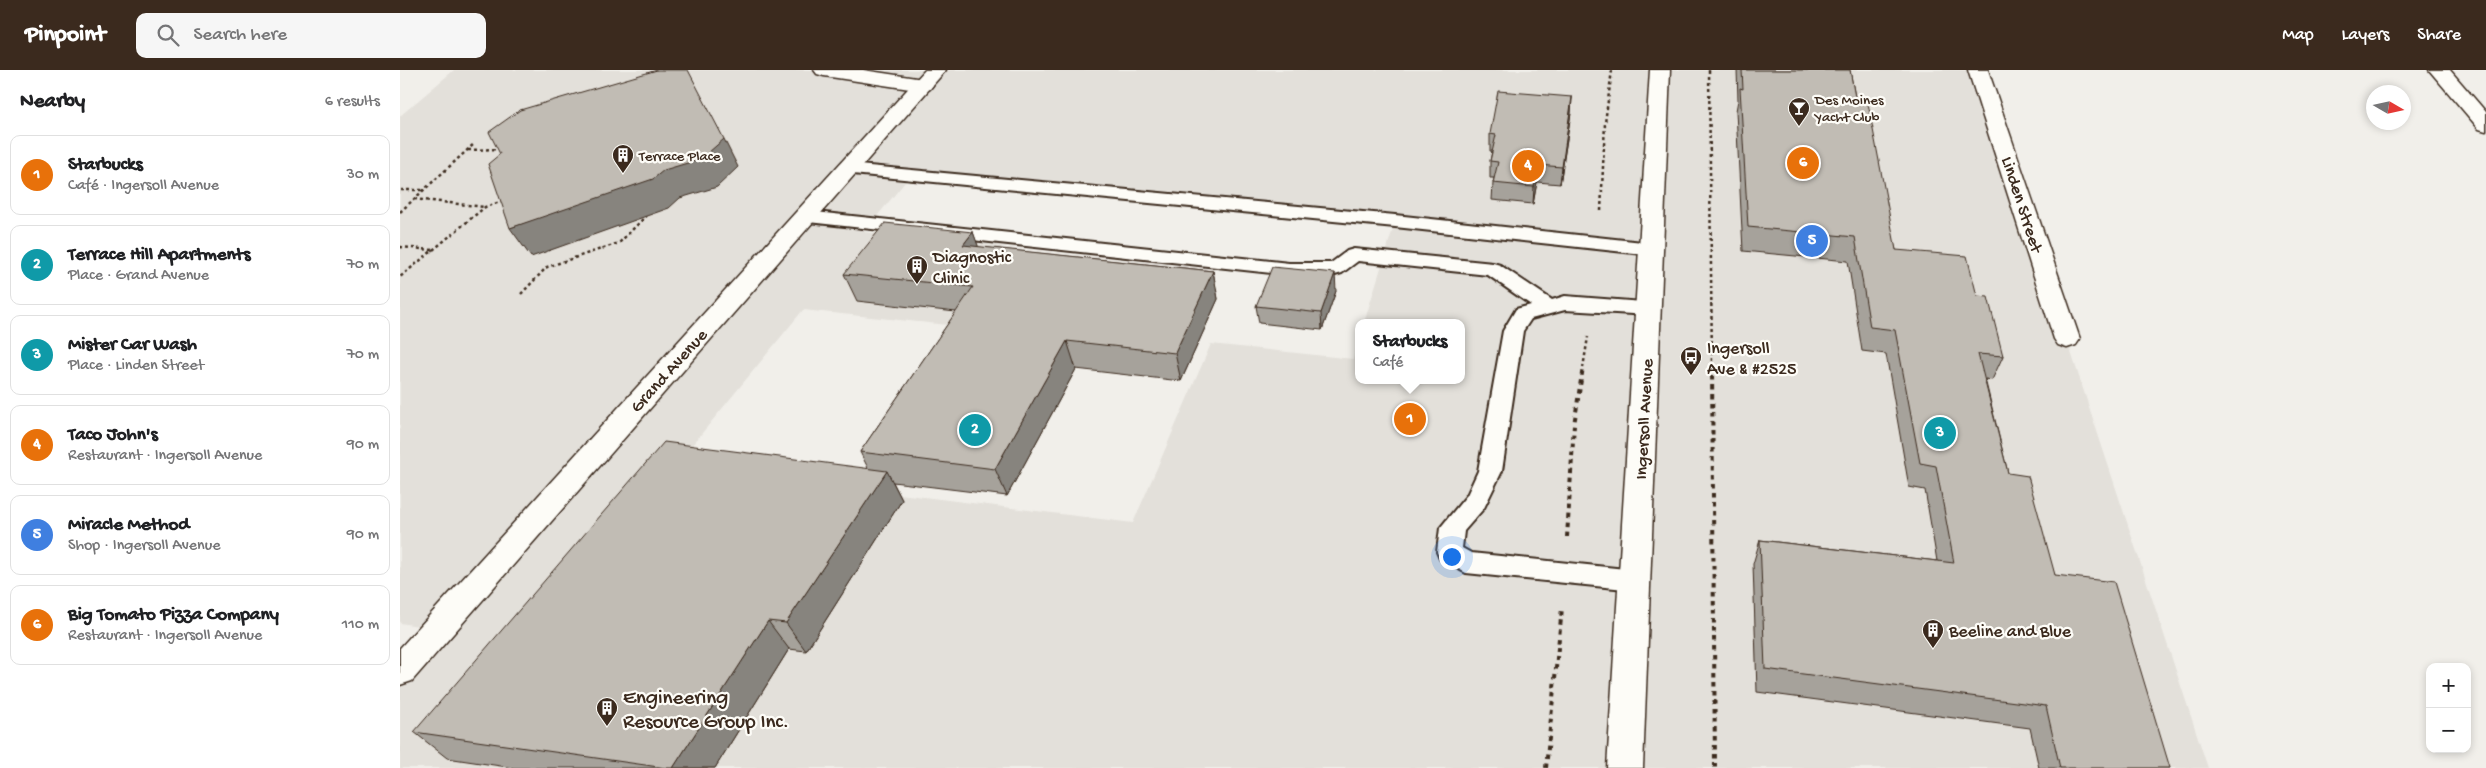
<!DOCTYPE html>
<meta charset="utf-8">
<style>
:root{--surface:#fff;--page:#f6f6f6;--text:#202124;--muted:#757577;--line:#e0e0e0;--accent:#3b2a1e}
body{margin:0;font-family:"Gochi Hand",sans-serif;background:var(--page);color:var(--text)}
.controls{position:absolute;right:15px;bottom:15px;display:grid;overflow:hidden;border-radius:10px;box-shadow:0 2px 8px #0003}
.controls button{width:45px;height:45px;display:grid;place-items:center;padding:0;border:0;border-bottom:1px solid var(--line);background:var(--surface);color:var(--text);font:25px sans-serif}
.compass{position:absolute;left:1966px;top:15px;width:45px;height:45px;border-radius:50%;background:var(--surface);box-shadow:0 2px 8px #0003;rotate:99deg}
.you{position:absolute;left:1051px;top:486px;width:18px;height:18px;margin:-12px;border:4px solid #fff;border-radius:50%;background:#1a73e8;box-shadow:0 0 0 8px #1a73e833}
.badge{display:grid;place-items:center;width:32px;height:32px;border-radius:50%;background:var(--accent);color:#fff;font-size:16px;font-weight:700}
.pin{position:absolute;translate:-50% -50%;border:2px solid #fff;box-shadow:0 1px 5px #0006}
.popup{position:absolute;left:955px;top:249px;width:110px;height:65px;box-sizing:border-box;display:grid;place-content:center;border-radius:10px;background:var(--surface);filter:drop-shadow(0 1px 4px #0005);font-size:16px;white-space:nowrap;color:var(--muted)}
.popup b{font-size:19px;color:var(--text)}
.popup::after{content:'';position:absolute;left:50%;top:100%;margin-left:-10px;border:10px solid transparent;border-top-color:var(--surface)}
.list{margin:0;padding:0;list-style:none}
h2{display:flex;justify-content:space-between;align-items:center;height:65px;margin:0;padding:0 20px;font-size:21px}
h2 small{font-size:16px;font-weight:400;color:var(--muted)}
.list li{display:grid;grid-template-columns:32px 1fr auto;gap:15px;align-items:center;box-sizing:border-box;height:80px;margin:0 10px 10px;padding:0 10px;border:1px solid var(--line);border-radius:10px}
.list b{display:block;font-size:19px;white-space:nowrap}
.list p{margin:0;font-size:16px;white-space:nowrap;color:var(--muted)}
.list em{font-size:16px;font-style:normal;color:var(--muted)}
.icon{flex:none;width:28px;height:28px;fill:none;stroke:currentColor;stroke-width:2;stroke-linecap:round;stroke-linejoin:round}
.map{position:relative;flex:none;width:2086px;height:698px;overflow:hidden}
header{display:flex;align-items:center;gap:30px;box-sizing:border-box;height:70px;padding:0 25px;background:var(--accent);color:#fff}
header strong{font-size:24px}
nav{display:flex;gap:28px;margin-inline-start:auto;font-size:18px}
.search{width:350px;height:45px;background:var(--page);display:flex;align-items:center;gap:12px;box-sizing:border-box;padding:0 18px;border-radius:10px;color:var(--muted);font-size:19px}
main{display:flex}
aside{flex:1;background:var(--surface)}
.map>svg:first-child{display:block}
</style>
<header>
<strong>Pinpoint</strong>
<div class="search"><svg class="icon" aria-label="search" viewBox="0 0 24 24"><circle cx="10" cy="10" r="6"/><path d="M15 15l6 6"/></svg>Search here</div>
<nav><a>Map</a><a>Layers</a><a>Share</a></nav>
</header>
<main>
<aside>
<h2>Nearby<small>6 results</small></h2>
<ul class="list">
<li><span class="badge" style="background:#e8710a">1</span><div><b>Starbucks</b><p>Café · Ingersoll Avenue</p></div><em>30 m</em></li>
<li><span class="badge" style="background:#0f9aa8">2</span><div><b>Terrace Hill Apartments</b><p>Place · Grand Avenue</p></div><em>70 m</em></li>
<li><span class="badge" style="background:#0f9aa8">3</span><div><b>Mister Car Wash</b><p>Place · Linden Street</p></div><em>70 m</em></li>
<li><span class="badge" style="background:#e8710a">4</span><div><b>Taco John's</b><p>Restaurant · Ingersoll Avenue</p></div><em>90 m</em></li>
<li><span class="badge" style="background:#3f7fe0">5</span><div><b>Miracle Method</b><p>Shop · Ingersoll Avenue</p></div><em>90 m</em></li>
<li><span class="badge" style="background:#e8710a">6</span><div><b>Big Tomato Pizza Company</b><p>Restaurant · Ingersoll Avenue</p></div><em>110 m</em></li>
</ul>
</aside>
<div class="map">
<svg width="2086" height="698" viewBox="0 0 2086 698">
<rect width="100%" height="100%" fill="#f1efea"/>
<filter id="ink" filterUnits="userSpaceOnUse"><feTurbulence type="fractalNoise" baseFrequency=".02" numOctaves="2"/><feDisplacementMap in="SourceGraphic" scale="10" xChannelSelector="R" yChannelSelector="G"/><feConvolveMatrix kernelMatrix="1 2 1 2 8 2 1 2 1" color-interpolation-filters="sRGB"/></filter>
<g filter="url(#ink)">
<path fill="#e3e0da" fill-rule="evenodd" d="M54 0H1578L1808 698H0V601L37 559 0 553V46ZM510 106 995 152 964 253H1061V310H959V270L953 289 811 274 733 453 275 396 403 240 548 255 602 176 464 162Z"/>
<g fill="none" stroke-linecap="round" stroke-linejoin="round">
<g stroke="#3b2a1e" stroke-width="4">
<g id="lane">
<path d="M448 94 995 145 1252 173 1259 175 1262 179 1259 183 1252 185 995 157 442 103 439 99 442 95Z"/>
<path d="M406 141 889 193H931L947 181 954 179 1093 193 1100 195 1152 230 1165 226 1256 233 1259 238 1256 243 1249 245 1165 240 1131 249 1123 261 1102 401 1084 438 1064 461 1062 478 1071 483 1235 500 1244 503 1248 510 1244 517 1235 520 1066 503 1040 489 1037 482 1040 458 1067 425 1078 401 1103 261 1116 239 1131 235 1088 205 958 191 942 203 935 205H889L399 151 397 147 399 143Z"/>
</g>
</g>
<g stroke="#3b2a1e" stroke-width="3">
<g id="street">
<path d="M414 0H463L523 9 530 11 533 15 530 19 523 21 424 6 417 4Z"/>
<path d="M1568 0H1588L1680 269 1676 275 1667 278 1658 275 1654 269Z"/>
<path d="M2029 0H2050L2086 42V61L2079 59Z"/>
</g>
</g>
<g stroke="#3b2a1e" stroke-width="3">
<g id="secondary">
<path d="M525 0H546L12 611 0 615V578Z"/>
<path d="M1250 0H1270L1243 698H1207Z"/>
</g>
</g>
<g stroke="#3b2a1e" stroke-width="2.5" stroke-dasharray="3 3" stroke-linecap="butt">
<path d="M1309 0 1312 298"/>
<path d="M68 80 101 79"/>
<path d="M1 120H23"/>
<path d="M14 129 85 137"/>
<path d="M1201 141 1205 53 1212 0"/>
<path d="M0 142 75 73"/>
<path d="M0 177 33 180 0 207"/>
<path d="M33 180 85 137 103 131"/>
<path d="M121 224 147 197 219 173 246 146"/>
<path d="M1183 298 1188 267"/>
</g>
<g stroke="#3b2a1e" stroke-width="4" stroke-dasharray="4.5 4.5" stroke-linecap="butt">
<path d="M1312 297 1315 698"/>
<path d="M1167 467 1174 355 1183 297"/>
<path d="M1146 698 1162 538"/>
</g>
<use href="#lane" fill="#fdfcf7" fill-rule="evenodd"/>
<use href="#street" fill="#fdfcf7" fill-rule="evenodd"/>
<use href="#secondary" fill="#fdfcf7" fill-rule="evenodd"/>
</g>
<g fill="#a6a29b" stroke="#3b2a1e">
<path d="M1337 0H1450L1455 27 1496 180 1577 226 1603 286 1592 310 1585 309 1608 403 1655 505 1770 698H1639L1630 658 1357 622 1353 494 1360 470 1537 491 1525 420 1509 417 1486 284 1462 281 1448 191 1343 181 1336 41 1338 30Z"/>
<path d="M1172 27 1171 43 1160 114 1137 112 1133 134 1092 130 1093 113 1094 108H1090V91L1092 81H1090V64Z"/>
<path d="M573 162 578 177 813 201 818 229 781 311 676 299 607 426 493 412 502 430 406 581 389 579 315 698H114L47 688 14 662 468 398 460 382 556 242 457 231 444 204Z"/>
<path d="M936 221 922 260 859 253 856 236Z"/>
</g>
<g fill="#87847e" stroke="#3b2a1e">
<path d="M1172 27 1171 43 1160 114 1162 97Z"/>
<path d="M324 69 338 97 317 117 280 128 269 138 131 187 110 158 264 100Z"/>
<path d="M1138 95 1137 112 1133 134 1134 117Z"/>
<path d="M573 162 583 189 563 175Z"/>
<path d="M813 201 818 229 781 311 775 283Z"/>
<path d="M935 203 936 221 922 260 921 243Z"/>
<path d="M667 271 676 299 607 426 595 399Z"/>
<path d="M487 401 502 430 406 581 386 553Z"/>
<path d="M368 551 389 579 315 698H273Z"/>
</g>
<g fill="#c1bcb4" stroke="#3b2a1e">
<path d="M257 0H288L324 69 301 89 264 100 253 109 110 158 88 94 100 84 89 62 120 40Z"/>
<path d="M1342 0H1450L1455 27 1467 28 1496 180 1567 186 1577 226 1588 227 1603 286 1578 284 1608 403 1628 406 1655 505 1714 512 1770 698H1660L1646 636 1365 599 1360 470 1554 493 1536 396 1520 393 1495 260 1470 257 1455 167 1348 157 1340 18 1343 19Z"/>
<path d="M1098 21 1172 27 1162 97 1138 95 1134 117 1093 113 1098 92 1090 91 1096 65 1090 64Z"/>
<path d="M485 153 573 162 563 175 813 201 775 283 667 271 595 399 460 382 573 217 444 204Z"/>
<path d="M872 197 935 203 921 243 856 236Z"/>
<path d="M264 372 487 401 386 553 368 551 273 698H266L14 662Z"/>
</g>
</g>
<defs>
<g id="bar-pin" transform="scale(1.125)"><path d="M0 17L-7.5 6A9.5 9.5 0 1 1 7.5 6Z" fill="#3b2a1e" stroke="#fdfcf7"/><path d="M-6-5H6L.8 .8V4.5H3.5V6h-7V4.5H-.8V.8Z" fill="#fff"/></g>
<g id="building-pin" transform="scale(1.125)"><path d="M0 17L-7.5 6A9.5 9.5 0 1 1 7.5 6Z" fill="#3b2a1e" stroke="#fdfcf7"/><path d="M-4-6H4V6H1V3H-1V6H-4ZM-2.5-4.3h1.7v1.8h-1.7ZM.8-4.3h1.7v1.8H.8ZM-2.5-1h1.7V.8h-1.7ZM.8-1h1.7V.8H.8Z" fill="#fff"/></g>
<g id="bus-pin" transform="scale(1.125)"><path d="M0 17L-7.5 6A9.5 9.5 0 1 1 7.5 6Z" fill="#3b2a1e" stroke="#fdfcf7"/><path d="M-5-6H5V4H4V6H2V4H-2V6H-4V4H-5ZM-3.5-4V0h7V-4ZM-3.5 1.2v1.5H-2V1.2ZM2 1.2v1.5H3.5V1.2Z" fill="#fff"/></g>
</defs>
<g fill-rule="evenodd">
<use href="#bar-pin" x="1399" y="38"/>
<use href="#building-pin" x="223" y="85"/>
<use href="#building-pin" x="517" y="196"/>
<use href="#bus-pin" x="1291" y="287"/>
<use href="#building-pin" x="1533" y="560"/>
<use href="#building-pin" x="207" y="638"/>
</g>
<g text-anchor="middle" stroke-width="4.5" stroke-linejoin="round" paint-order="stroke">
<g font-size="15" fill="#3b2a1e" stroke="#fdfcf7" text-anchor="start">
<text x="1415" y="34">Des Moines<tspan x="1415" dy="17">Yacht Club</tspan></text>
<text x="239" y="90">Terrace Place</text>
</g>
<g font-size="18" fill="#3b2a1e" stroke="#fdfcf7">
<text transform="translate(1623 134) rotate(72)" y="6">Linden Street</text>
<text transform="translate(268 300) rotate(-48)" y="6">Grand Avenue</text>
<text transform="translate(1243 349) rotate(-87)" y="6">Ingersoll Avenue</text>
</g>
<g font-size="18" fill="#3b2a1e" stroke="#fdfcf7" text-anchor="start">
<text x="533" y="192">Diagnostic<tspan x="533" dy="21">Clinic</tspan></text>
<text x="1307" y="283">Ingersoll<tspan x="1307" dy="21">Ave &amp; #2525</tspan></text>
<text x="1549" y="566">Beeline and Blue</text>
</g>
<g font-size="21" fill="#3b2a1e" stroke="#fdfcf7" text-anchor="start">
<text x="223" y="633">Engineering<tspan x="223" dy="24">Resource Group Inc.</tspan></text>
</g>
</g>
</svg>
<div class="controls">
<button>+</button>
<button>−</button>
</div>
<svg class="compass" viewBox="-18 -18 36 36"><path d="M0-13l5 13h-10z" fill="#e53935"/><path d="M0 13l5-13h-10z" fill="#757577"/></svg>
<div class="you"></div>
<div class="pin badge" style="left:1010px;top:349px;background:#e8710a">1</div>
<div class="popup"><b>Starbucks</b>Café</div>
<div class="pin badge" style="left:575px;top:360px;background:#0f9aa8">2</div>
<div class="pin badge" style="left:1540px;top:363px;background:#0f9aa8">3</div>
<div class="pin badge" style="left:1128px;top:96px;background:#e8710a">4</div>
<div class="pin badge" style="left:1412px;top:171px;background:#3f7fe0">5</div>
<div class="pin badge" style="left:1403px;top:93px;background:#e8710a">6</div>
</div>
</main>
